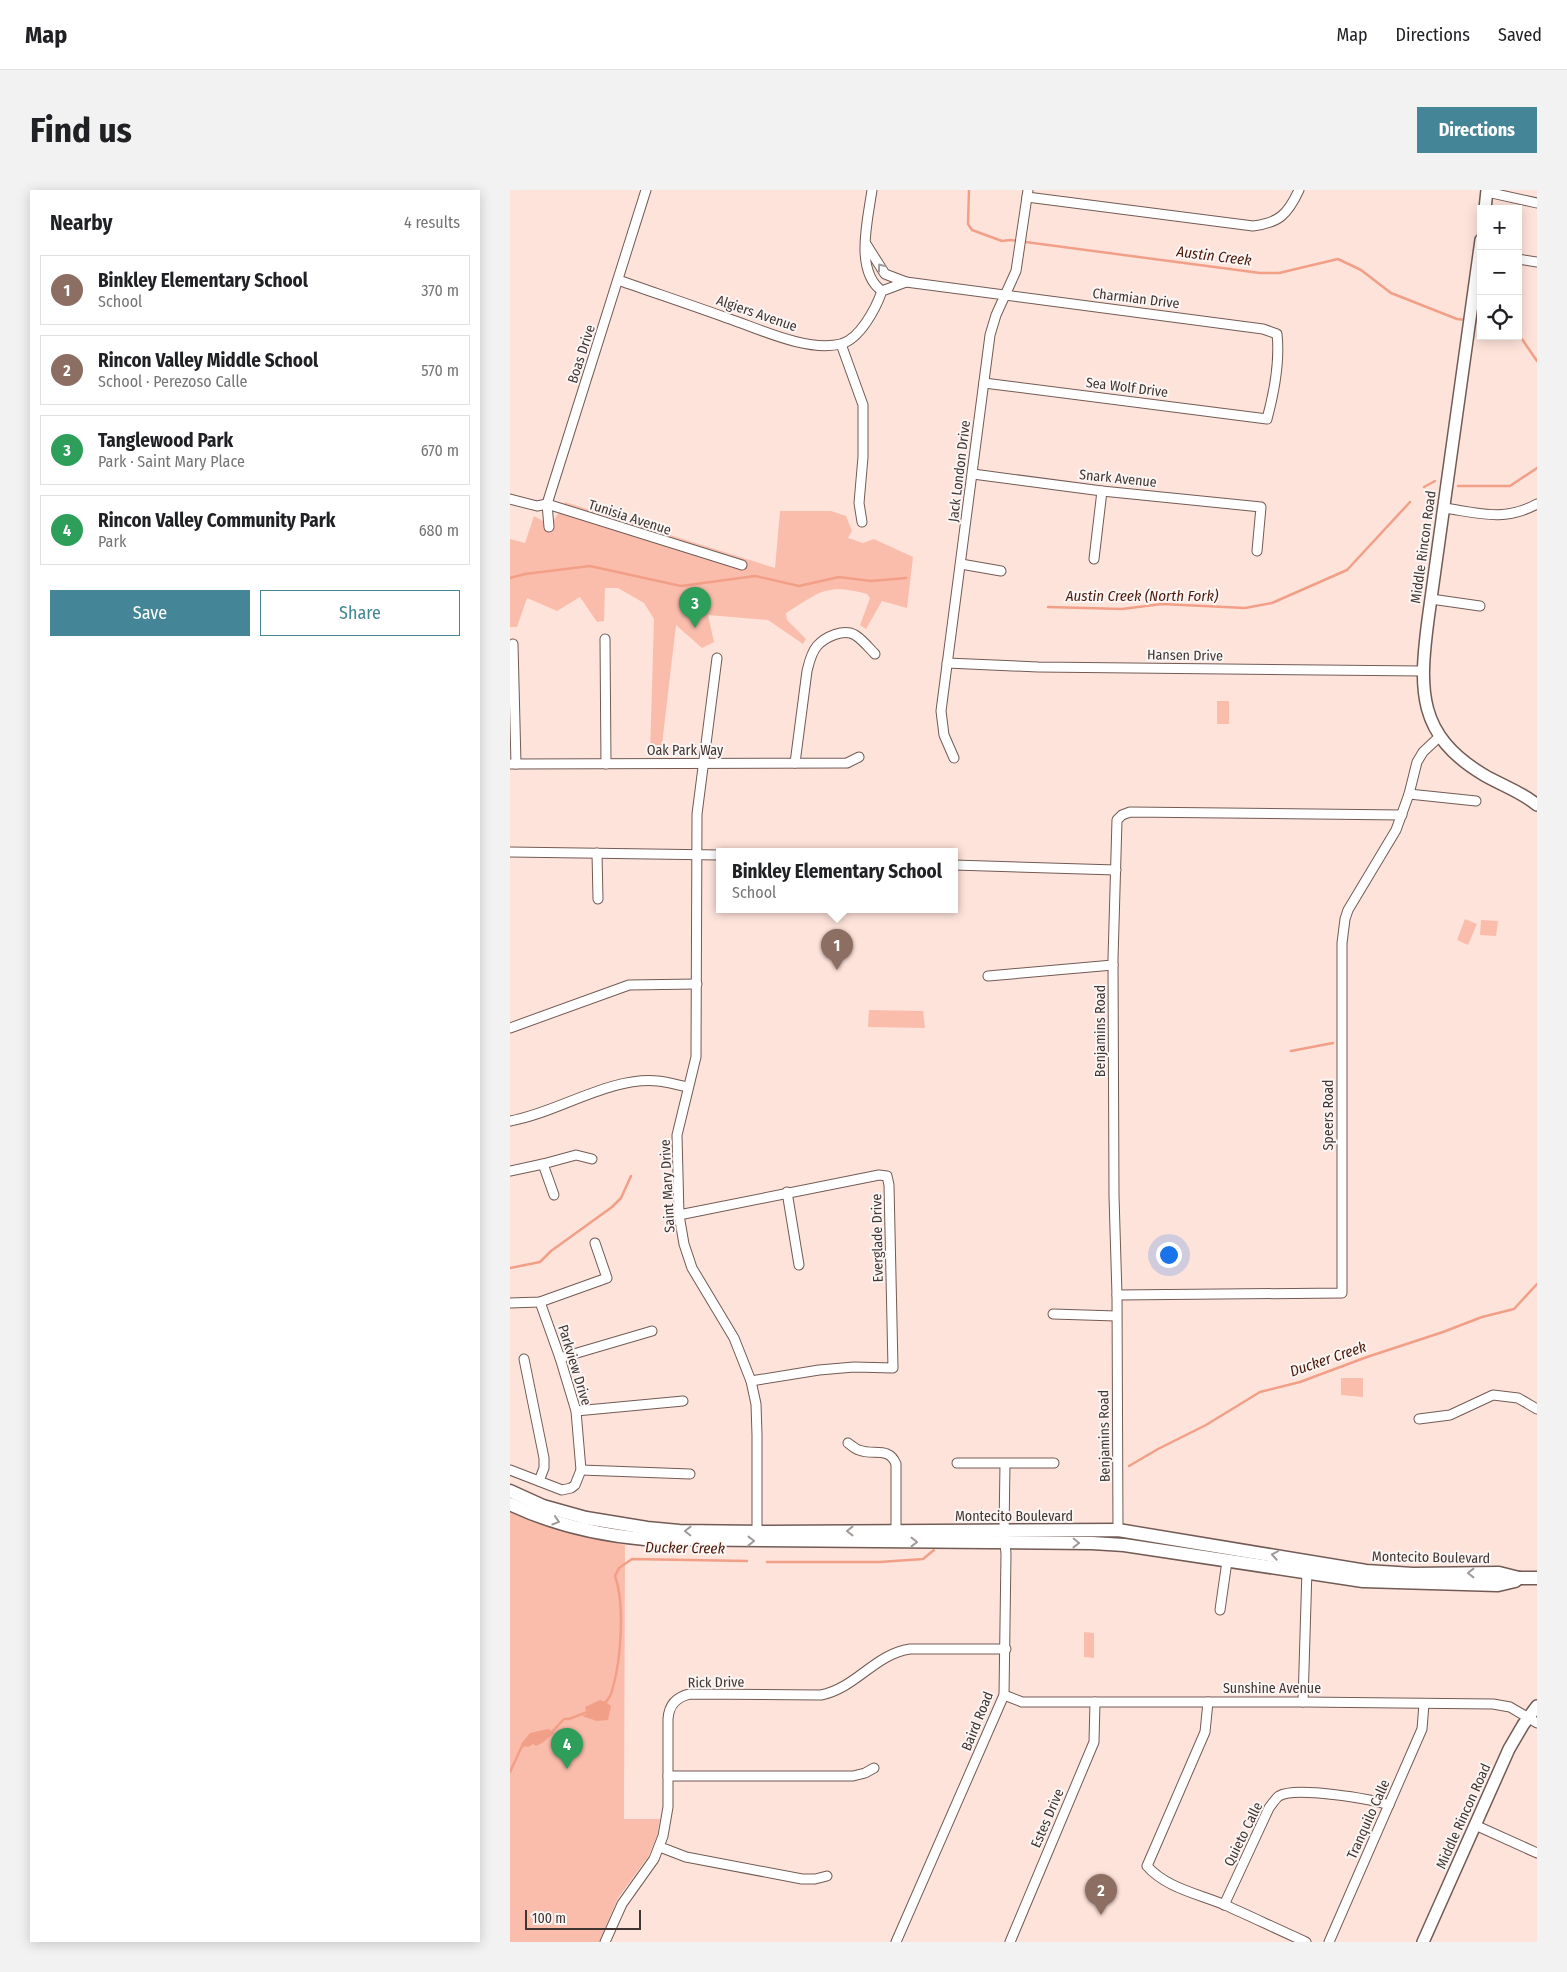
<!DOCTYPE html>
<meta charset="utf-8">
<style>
:root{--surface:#fff;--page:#f2f2f2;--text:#202124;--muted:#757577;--line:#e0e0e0;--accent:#448697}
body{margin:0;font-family:"Fira Sans Condensed",sans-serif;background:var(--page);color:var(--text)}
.controls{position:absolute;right:15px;top:15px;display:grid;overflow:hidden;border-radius:0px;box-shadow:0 2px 12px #0003}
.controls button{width:45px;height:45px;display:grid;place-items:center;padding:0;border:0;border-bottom:1px solid var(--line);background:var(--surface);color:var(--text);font:25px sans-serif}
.scale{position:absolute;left:15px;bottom:12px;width:116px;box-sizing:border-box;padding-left:5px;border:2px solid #403532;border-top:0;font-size:14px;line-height:18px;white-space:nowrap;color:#403532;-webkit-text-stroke:4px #fbf6f4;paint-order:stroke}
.you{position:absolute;left:658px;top:1064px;width:18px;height:18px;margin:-12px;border:4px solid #fff;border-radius:50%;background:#1a73e8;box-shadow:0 0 0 8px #1a73e833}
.badge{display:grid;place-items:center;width:32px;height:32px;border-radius:50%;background:var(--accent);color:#fff;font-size:16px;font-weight:700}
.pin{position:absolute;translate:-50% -41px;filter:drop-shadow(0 1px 2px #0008)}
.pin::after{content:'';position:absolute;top:26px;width:18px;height:15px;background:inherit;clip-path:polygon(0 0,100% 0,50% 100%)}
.popup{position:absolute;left:206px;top:658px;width:242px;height:65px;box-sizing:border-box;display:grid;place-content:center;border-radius:0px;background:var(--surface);filter:drop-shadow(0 1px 4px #0005);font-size:16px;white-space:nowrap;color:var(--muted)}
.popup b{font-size:19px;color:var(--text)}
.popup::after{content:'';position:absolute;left:50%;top:100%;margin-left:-10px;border:10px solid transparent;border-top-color:var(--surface)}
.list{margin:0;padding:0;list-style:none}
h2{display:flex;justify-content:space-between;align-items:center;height:65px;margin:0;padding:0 20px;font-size:21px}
h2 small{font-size:16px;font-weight:400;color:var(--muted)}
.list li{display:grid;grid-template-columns:32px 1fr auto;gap:15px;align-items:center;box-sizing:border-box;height:70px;margin:0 10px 10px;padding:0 10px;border:1px solid var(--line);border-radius:0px}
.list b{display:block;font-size:19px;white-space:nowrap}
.list p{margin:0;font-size:16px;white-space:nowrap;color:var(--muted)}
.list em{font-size:16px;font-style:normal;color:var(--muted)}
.actions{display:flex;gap:10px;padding:15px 20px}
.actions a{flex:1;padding:11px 0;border:1px solid var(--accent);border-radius:0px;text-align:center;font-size:18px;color:var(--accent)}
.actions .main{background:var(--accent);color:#fff}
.icon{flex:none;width:28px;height:28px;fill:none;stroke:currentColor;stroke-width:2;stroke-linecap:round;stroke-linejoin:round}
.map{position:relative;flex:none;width:1027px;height:1752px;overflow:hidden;border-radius:0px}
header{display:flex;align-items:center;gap:30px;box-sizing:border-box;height:70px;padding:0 25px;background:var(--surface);border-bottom:1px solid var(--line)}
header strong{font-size:24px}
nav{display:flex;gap:28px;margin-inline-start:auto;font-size:18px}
.intro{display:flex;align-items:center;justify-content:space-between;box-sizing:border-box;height:120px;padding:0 30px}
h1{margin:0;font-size:35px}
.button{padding:12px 22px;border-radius:0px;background:var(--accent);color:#fff;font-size:18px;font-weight:700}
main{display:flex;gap:30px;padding:0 30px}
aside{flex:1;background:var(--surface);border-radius:0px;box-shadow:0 2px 12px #0003}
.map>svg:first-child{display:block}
</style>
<header>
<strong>Map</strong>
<nav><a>Map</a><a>Directions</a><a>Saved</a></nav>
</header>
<div class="intro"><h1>Find us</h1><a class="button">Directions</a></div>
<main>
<aside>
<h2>Nearby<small>4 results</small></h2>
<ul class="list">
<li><span class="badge" style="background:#8d6e63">1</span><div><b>Binkley Elementary School</b><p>School</p></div><em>370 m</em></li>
<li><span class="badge" style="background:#8d6e63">2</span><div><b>Rincon Valley Middle School</b><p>School · Perezoso Calle</p></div><em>570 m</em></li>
<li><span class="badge" style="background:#2e9e5b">3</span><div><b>Tanglewood Park</b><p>Park · Saint Mary Place</p></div><em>670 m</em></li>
<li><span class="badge" style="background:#2e9e5b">4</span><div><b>Rincon Valley Community Park</b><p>Park</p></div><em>680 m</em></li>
</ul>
<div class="actions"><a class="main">Save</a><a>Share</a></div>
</aside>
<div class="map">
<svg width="1027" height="1752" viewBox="0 0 1027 1752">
<rect width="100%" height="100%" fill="#fee3db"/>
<g fill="#fabdac">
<path d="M55 312 265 378 270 321H321L336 326 342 341 338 348 353 353 364 349 403 367 397 418 372 411 356 439 350 435 360 408 357 404C316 393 310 402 276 423L277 430 296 449 293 454 258 430 198 425 204 452 192 458 166 435 151 563H140L144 429 134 413 108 398H95L94 431 87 432 70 407 47 421 17 408 7 437H0V349L15 353 24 326 33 331 44 330Z"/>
<rect x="707" y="511" width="12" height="23"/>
<path d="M955 729 967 734 958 755 947 750Z"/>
<path d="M971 730 988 731 986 746 970 745Z"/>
<path d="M359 820 413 821 415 838 358 837Z"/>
<path d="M831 1188H853V1207L831 1205Z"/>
<path d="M0 1322 47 1339 115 1355 114 1629H150L147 1646 138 1667 108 1708 89 1752H0Z"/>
<path d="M574 1442 584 1443V1468L574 1467Z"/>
</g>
<g fill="#f29f88">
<path d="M90 1510 96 1512 101 1516 98 1530 87 1531 72 1526 77 1524 75 1517Z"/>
<path d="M38 1539 44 1542 43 1544C38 1548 32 1554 26 1556L23 1554 18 1557 15 1556 14 1558 11 1554 20 1543Z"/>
</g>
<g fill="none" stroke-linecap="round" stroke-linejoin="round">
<g stroke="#f29f88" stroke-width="2.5">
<path d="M459 0 458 34 462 40 492 51 500 50 750 83H769L828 69 851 80 881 103 947 129 957 130"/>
<path d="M963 131 971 132"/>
<path d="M1008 146 1012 149 1027 171"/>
<path d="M948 296H1000L1027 278"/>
<path d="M914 297 925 291"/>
<path d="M0 388 15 384 80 376 171 396 245 386 289 396 329 387 361 391 396 388"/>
<path d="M538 417 612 419 652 414 735 418 762 413 837 380 900 312"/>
<path d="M781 861 823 853"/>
<path d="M0 1078 30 1072 41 1061 102 1017 111 1008 121 986"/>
<path d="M619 1276 648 1259 696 1235 750 1202 790 1192 857 1167 933 1142 972 1127 1004 1119 1027 1094"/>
<path d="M257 1372H370L413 1369 424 1360"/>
<path d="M94 1514C98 1510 102 1503 103 1497 111 1469 115 1414 105 1386L109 1378 122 1369 237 1371"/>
<path d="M41 1543 54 1529H59L80 1521"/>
<path d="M0 1582 13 1554"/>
</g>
<g stroke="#725b54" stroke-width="11">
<g id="minor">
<path d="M362 0C358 29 344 81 372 101"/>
<path d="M977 2 1027 13"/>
<path d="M517 7 743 36C769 33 778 24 789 0"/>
<path d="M356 54 375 84 396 92"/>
<path d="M1008 69 1027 72"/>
<path d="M108 90C145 103 181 115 217 128 250 139 296 162 331 154 350 149 366 118 372 101L396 92 753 139 767 144C770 171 764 203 757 229L474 193"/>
<path d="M331 154 353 215V267L349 313 352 332"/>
<path d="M463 284 592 301 751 317 747 361"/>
<path d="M0 309 27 316 37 314 232 375"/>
<path d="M934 318C969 323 994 332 1027 314"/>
<path d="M39 337 37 314 136 0"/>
<path d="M584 369 592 301"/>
<path d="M451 374 491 381"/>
<path d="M921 409 970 416"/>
<path d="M95 449 96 574"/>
<path d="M3 454 6 574"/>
<path d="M207 468 187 624 186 867 167 945 169 1025 174 1054 182 1078 224 1148 241 1191 246 1214 247 1245V1341"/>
<path d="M437 473 528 477 912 481"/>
<path d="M444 568 434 545 431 521 480 145 486 125 506 81 518 0"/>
<path d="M285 573 297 481C299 473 301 463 307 456 315 447 334 438 345 445 353 450 359 458 365 464"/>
<path d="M0 574 337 573 349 567"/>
<path d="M899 604 966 611"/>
<path d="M0 662 210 665"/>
<path d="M87 663 88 709"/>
<path d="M444 675 606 680"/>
<path d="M478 786 603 775"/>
<path d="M0 838 119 795 187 794"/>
<path d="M0 931C47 923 100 886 148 891 158 892 168 895 178 897"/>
<path d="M33 974 44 1005"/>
<path d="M0 981 33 974 66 965 82 969"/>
<path d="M277 1002 289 1075"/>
<path d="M169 1025 369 985 377 986 379 995 383 1178 344 1177 309 1180 241 1191"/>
<path d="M607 1105 832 1103V753L835 729 838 720 886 640 899 604 907 572 913 562 929 547"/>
<path d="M0 1113 30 1112 97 1088 85 1053"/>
<path d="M543 1124 606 1126"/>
<path d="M50 1168 142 1141"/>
<path d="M14 1169 34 1268V1278L29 1291"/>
<path d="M66 1221 173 1211"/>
<path d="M909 1229 940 1225 983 1205 1008 1208 1027 1219"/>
<path d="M338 1253C341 1255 345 1259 349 1260 363 1266 379 1256 386 1274V1341"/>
<path d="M447 1273H544"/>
<path d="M0 1280 52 1300 61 1298 65 1295 71 1280 66 1221 50 1168 30 1112"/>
<path d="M71 1280 180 1284"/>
<path d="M608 1340 607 1105 604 1006 603 769 607 630 612 625 620 622 892 625"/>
<path d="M710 1420 717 1371"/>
<path d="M494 1505 512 1512H793L983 1514 1000 1517 1027 1533"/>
<path d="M698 1512 695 1542 637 1676C656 1698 689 1704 715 1715 742 1727 769 1740 796 1752"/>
<path d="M793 1512 797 1379"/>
<path d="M158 1586H343L355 1583 364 1578"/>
<path d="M965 1635 1027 1663"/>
<path d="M150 1657 176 1667 292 1689H305L317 1686"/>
<path d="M714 1715 759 1618C762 1614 766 1608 769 1606 785 1596 861 1609 879 1615"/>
<path d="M95 1752 112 1714 144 1669 153 1646 158 1617V1529C159 1515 166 1507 180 1504L311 1505C346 1498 365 1464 400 1459H496"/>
<path d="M386 1752 494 1505 496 1364 494 1341 495 1274"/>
<path d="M500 1752 584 1552 585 1512"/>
<path d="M819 1752 912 1539 914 1514"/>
</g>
</g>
<g stroke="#725b54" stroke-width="14">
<g id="tertiary">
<path d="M975 19 977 0"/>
<path d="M971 50 918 430C909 500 907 545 974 585 991 595 1012 602 1027 615"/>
<path d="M913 1752 999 1559 1013 1535 1027 1516"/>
</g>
</g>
<g stroke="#725b54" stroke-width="15">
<g id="secondary">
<path d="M0 1301 33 1316 76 1328 137 1338 169 1341 258 1342 608 1340 856 1381 903 1384 989 1383 1009 1388H1027"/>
<path d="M0 1314C42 1334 89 1345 135 1349L582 1353 614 1355 853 1391 988 1395 1005 1391 1009 1388"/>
</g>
</g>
<use href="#minor" stroke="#fff" stroke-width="9"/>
<use href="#tertiary" stroke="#fff" stroke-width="11"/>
<use href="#secondary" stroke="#fff" stroke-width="12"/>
</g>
<defs><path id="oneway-chevron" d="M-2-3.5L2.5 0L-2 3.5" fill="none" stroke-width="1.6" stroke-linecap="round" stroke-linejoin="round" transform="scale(1.25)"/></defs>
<g stroke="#a09a98">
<use href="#oneway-chevron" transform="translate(371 77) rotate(-127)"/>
<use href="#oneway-chevron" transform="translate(46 1331) rotate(17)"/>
<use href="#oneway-chevron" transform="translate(178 1341) rotate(-179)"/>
<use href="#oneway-chevron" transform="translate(340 1341) rotate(180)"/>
<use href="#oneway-chevron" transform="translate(241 1351)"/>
<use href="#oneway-chevron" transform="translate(404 1352)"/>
<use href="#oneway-chevron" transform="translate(566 1353) rotate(1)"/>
<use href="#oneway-chevron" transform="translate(765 1365) rotate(-170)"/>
<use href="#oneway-chevron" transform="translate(961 1383) rotate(-180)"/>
</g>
<g text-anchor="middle" stroke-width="4" stroke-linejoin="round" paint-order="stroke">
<g font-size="14" fill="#403532" stroke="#fbf6f4">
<text transform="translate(626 108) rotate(7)" y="5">Charmian Drive</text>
<text transform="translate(247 123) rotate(19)" y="5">Algiers Avenue</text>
<text transform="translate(71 164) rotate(-72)" y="5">Boas Drive</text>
<text transform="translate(617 197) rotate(7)" y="5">Sea Wolf Drive</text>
<text transform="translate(449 281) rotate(-83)" y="5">Jack London Drive</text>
<text transform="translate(608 288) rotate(6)" y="5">Snark Avenue</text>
<text transform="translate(120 327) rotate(18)" y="5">Tunisia Avenue</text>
<text transform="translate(913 357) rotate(-82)" y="5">Middle Rincon Road</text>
<text transform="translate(675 465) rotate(1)" y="5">Hansen Drive</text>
<text x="175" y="565">Oak Park Way</text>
<text transform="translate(590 841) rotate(-90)" y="5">Benjamins Road</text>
<text transform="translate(818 925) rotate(-90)" y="5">Speers Road</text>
<text transform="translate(157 996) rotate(-93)" y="5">Saint Mary Drive</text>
<text transform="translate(367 1048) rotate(-91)" y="5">Everglade Drive</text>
<text transform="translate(65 1175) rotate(73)" y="5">Parkview Drive</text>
<text transform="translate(594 1246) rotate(-91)" y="5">Benjamins Road</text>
<text x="504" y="1331">Montecito Boulevard</text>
<text transform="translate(921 1367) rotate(1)" y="5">Montecito Boulevard</text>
<text transform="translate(206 1492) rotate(-1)" y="5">Rick Drive</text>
<text x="762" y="1503">Sunshine Avenue</text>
<text transform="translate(467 1531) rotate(-68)" y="5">Baird Road</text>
<text transform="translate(953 1626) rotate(-66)" y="5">Middle Rincon Road</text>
<text transform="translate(537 1628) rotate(-67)" y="5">Estes Drive</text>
<text transform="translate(858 1629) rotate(-66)" y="5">Tranquilo Calle</text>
<text transform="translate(733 1644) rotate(-64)" y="5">Quieto Calle</text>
</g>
<g font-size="15" font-style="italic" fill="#4b180a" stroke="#fbf6f4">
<text transform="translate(704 66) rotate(7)" y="5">Austin Creek</text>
<text x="632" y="411">Austin Creek (North Fork)</text>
<text transform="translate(818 1169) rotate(-19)" y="5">Ducker Creek</text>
<text transform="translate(175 1358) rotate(1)" y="5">Ducker Creek</text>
</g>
</g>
</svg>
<div class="controls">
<button>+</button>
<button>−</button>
<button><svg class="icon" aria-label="locate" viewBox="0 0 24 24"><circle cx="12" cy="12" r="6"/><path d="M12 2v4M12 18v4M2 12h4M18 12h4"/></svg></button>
</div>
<div class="scale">100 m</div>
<div class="you"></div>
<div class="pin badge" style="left:327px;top:780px;background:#8d6e63">1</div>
<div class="popup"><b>Binkley Elementary School</b>School</div>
<div class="pin badge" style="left:591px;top:1725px;background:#8d6e63">2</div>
<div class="pin badge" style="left:185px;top:438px;background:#2e9e5b">3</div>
<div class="pin badge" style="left:57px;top:1579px;background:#2e9e5b">4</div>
</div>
</main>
